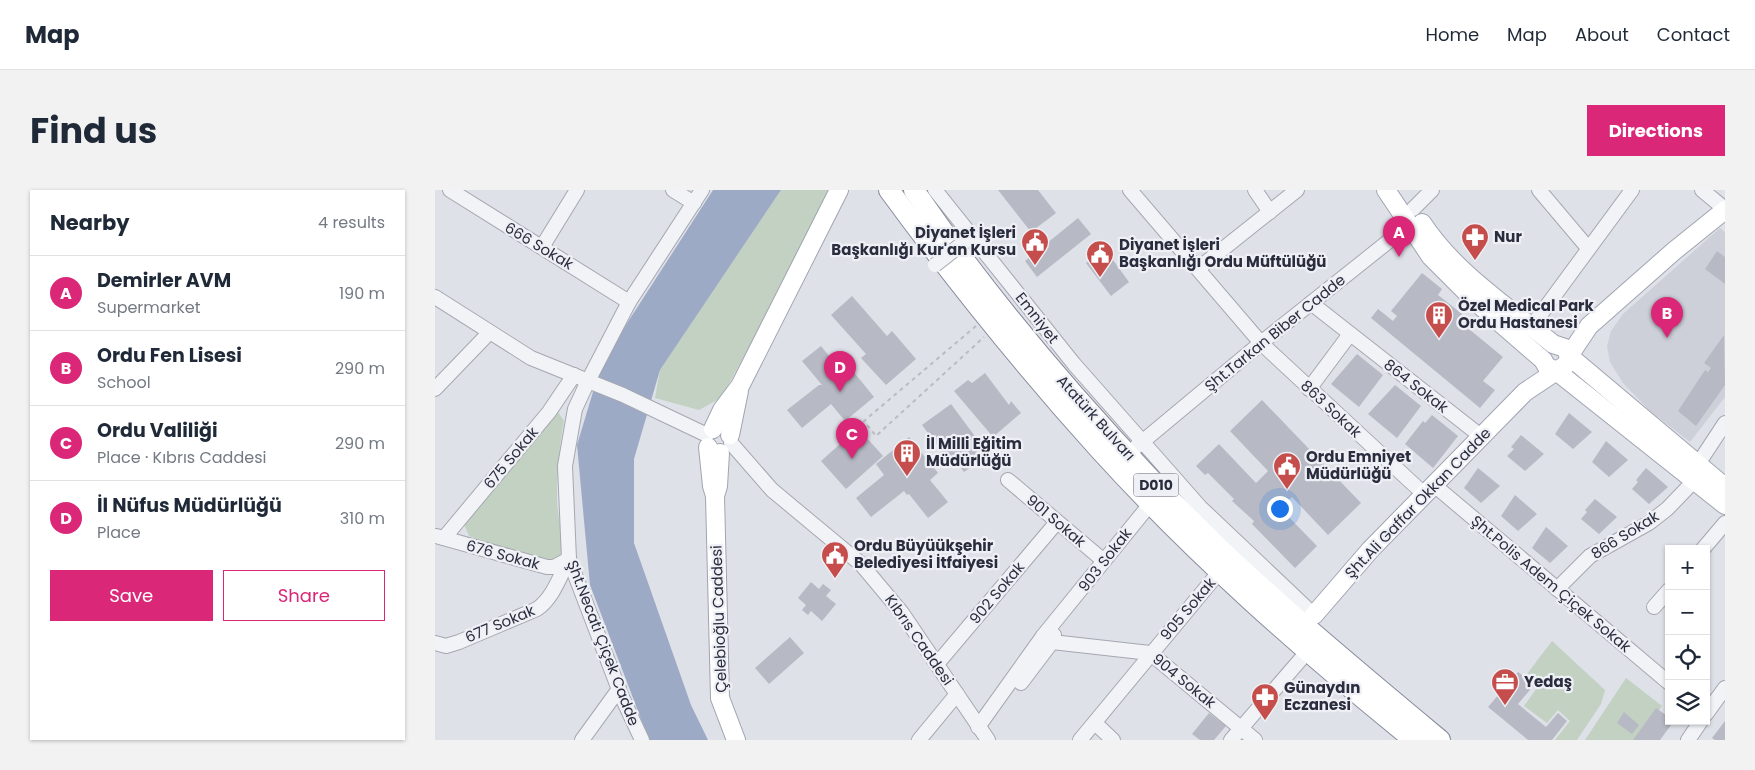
<!DOCTYPE html>
<meta charset="utf-8">
<style>
:root{--surface:#fff;--page:#f2f2f3;--text:#1f2937;--muted:#747a83;--line:#e0e1e3;--accent:#db2777}
body{margin:0;font-family:Poppins,sans-serif;background:var(--page);color:var(--text)}
.controls{position:absolute;right:15px;bottom:15px;display:grid;overflow:hidden;border-radius:0px;box-shadow:0 1px 4px #0004}
.controls button{width:45px;height:45px;display:grid;place-items:center;padding:0;border:0;border-bottom:1px solid var(--line);background:var(--surface);color:var(--text);font:25px sans-serif}
.you{position:absolute;left:844px;top:318px;width:18px;height:18px;margin:-12px;border:4px solid #fff;border-radius:50%;background:#1a73e8;box-shadow:0 0 0 8px #1a73e833}
.badge{display:grid;place-items:center;width:32px;height:32px;border-radius:50%;background:var(--accent);color:#fff;font-size:16px;font-weight:700}
.pin{position:absolute;translate:-50% -41px;filter:drop-shadow(0 1px 2px #0008)}
.pin::after{content:'';position:absolute;top:26px;width:18px;height:15px;background:inherit;clip-path:polygon(0 0,100% 0,50% 100%)}
.list{margin:0;padding:0;list-style:none}
h2{display:flex;justify-content:space-between;align-items:center;height:65px;margin:0;padding:0 20px;font-size:21px}
h2 small{font-size:16px;font-weight:400;color:var(--muted)}
.list li{display:grid;grid-template-columns:32px 1fr auto;gap:15px;align-items:center;box-sizing:border-box;height:75px;padding:0 20px;border-top:1px solid var(--line)}
.list b{display:block;font-size:19px;white-space:nowrap}
.list p{margin:0;font-size:16px;white-space:nowrap;color:var(--muted)}
.list em{font-size:16px;font-style:normal;color:var(--muted)}
.actions{display:flex;gap:10px;padding:15px 20px}
.actions a{flex:1;padding:11px 0;border:1px solid var(--accent);border-radius:0px;text-align:center;font-size:18px;color:var(--accent)}
.actions .main{background:var(--accent);color:#fff}
.icon{flex:none;width:28px;height:28px;fill:none;stroke:currentColor;stroke-width:2;stroke-linecap:round;stroke-linejoin:round}
.map{position:relative;flex:none;width:1290px;height:550px;overflow:hidden;border-radius:0px}
header{display:flex;align-items:center;gap:30px;box-sizing:border-box;height:70px;padding:0 25px;background:var(--surface);border-bottom:1px solid var(--line)}
header strong{font-size:24px}
nav{display:flex;gap:28px;margin-inline-start:auto;font-size:18px}
.intro{display:flex;align-items:center;justify-content:space-between;box-sizing:border-box;height:120px;padding:0 30px}
h1{margin:0;font-size:35px}
.button{padding:12px 22px;border-radius:0px;background:var(--accent);color:#fff;font-size:18px;font-weight:700}
main{display:flex;gap:30px;padding:0 30px}
aside{flex:1;background:var(--surface);border-radius:0px;box-shadow:0 1px 4px #0004}
.map>svg:first-child{display:block}
</style>
<header>
<strong>Map</strong>
<nav><a>Home</a><a>Map</a><a>About</a><a>Contact</a></nav>
</header>
<div class="intro"><h1>Find us</h1><a class="button">Directions</a></div>
<main>
<aside>
<h2>Nearby<small>4 results</small></h2>
<ul class="list">
<li><span class="badge">A</span><div><b>Demirler AVM</b><p>Supermarket</p></div><em>190 m</em></li>
<li><span class="badge">B</span><div><b>Ordu Fen Lisesi</b><p>School</p></div><em>290 m</em></li>
<li><span class="badge">C</span><div><b>Ordu Valiliği</b><p>Place · Kıbrıs Caddesi</p></div><em>290 m</em></li>
<li><span class="badge">D</span><div><b>İl Nüfus Müdürlüğü</b><p>Place</p></div><em>310 m</em></li>
</ul>
<div class="actions"><a class="main">Save</a><a>Share</a></div>
</aside>
<div class="map">
<svg width="1290" height="550" viewBox="0 0 1290 550">
<rect width="100%" height="100%" fill="#dfe1e8"/>
<path fill="#ced0d9" d="M1285 38 1290 42V207L1255 252 1215 221 1188 193 1175 172 1172 156 1176 141 1188 124Z"/>
<g fill="#c2d1c1">
<path d="M346 0H395L319 148 286 208 264 220 220 208 225 180Z"/>
<path d="M123 222 129 231C124 257 122 282 122 308 122 328 131 351 124 370L115 374 34 346 29 334Z"/>
<path d="M1117 451 1170 500 1166 514 1142 550H1120L1135 531 1123 520 1112 533 1089 516 1104 495 1092 484Z"/>
<path d="M1191 488 1227 516 1202 550H1150Z"/>
</g>
<path fill="#9daac5" d="M278 0H346L225 180 199 269V353L256 515 273 550H214L155 395 142 255 167 172Z"/>
<g fill="#b7bac4">
<path d="M563 0H603L621 23 596 42Z"/>
<path d="M643 28 656 44 602 87 590 71Z"/>
<path d="M670 59 694 92 676 106 651 73Z"/>
<path d="M1282 61 1290 67V94L1270 79Z"/>
<path d="M987 83 1007 99 1003 105 1027 124 1023 130 1068 167 1048 191 1060 200 1045 218 936 128 943 119 958 131 962 126 956 121Z"/>
<path d="M417 106 452 146 457 141 481 169 451 195 426 168 431 164 396 125Z"/>
<path d="M1289 145 1290 195 1261 236 1243 221 1270 180 1273 182 1276 178 1269 173Z"/>
<path d="M386 156 406 181 413 175 439 207 410 231 396 214 367 238 352 220 384 195H387L367 171Z"/>
<path d="M922 164 948 185 924 217 896 194Z"/>
<path d="M550 183 574 215 576 211 586 223 558 247 519 201 533 190 537 193Z"/>
<path d="M960 195 986 216 962 248 933 224Z"/>
<path d="M827 210 926 313 893 345 857 307 845 318 882 356 860 378 817 334 819 331 797 311 799 309 773 283 770 285 761 276 784 254 821 293 833 281 795 241Z"/>
<path d="M516 214 542 249 536 253 547 269 529 282 517 266 513 270 487 235Z"/>
<path d="M1134 223 1157 242 1138 259 1120 244Z"/>
<path d="M997 225 1023 246 998 278 970 254 988 231 990 233Z"/>
<path d="M423 238 448 266 411 299 386 271Z"/>
<path d="M1086 245 1109 264 1090 281 1072 266 1079 259 1076 257Z"/>
<path d="M474 247 503 283 495 290 513 312 493 328 474 304 472 305 469 301 436 327 421 308 449 285 441 274Z"/>
<path d="M1171 251 1193 270 1174 287 1157 272Z"/>
<path d="M1043 278 1065 296 1046 313 1029 298Z"/>
<path d="M1211 278 1233 297 1214 314 1197 299 1203 292 1201 290Z"/>
<path d="M1080 305 1102 324 1083 341 1066 326Z"/>
<path d="M1160 309 1182 327 1164 344 1146 329 1152 322 1150 320Z"/>
<path d="M1111 337 1133 356 1115 373 1097 358Z"/>
<path d="M376 392 384 399 388 394 396 400 391 406 401 414 387 431 376 421 373 425 367 420 371 415 363 408Z"/>
<path d="M355 447 369 463 334 494 320 478Z"/>
<path d="M1083 482 1100 494 1083 514 1111 537 1123 523 1132 531 1117 550H1093L1053 517Z"/>
<path d="M1221 518 1234 527V531H1239L1225 550H1198Z"/>
<path d="M1189 522 1204 535 1197 544 1182 533Z"/>
<path d="M774 523 791 536 779 550H765L757 544Z"/>
<path d="M1290 531V550H1280L1277 548Z"/>
</g>
<g fill="none" stroke-linecap="round" stroke-linejoin="round">
<g stroke="#a5a7b2" stroke-width="16">
<g id="minor">
<path d="M15 0 194 112"/>
<path d="M238 0 259 13"/>
<path d="M500 0 639 174 765 317 879 425"/>
<path d="M695 0 826 153 989 304"/>
<path d="M820 0 835 22"/>
<path d="M1104 0 1153 58"/>
<path d="M1267 0 1290 19"/>
<path d="M978 19 997 0"/>
<path d="M107 57 142 0"/>
<path d="M764 78 862 0"/>
<path d="M0 107 96 168 188 205 272 245"/>
<path d="M876 113 1047 247"/>
<path d="M1097 136 1197 0"/>
<path d="M0 199 54 143"/>
<path d="M874 199 915 144"/>
<path d="M296 253 337 300 426 374 467 423 553 550"/>
<path d="M701 257 826 153 974 35"/>
<path d="M1263 274 1290 233"/>
<path d="M573 290 669 371"/>
<path d="M999 295 1234 493"/>
<path d="M1 346 112 377H119L134 369"/>
<path d="M9 348 114 222 139 185"/>
<path d="M1268 359 1290 333"/>
<path d="M1122 399 1155 366 1214 333 1232 319 1259 291"/>
<path d="M1219 417 1234 400"/>
<path d="M608 446 617 452 715 463 820 550"/>
<path d="M0 453 11 456 24 452 102 419C118 408 125 386 134 369"/>
<path d="M502 474 622 332"/>
<path d="M586 493 617 452 619 445"/>
<path d="M1271 524 1290 498"/>
<path d="M660 533 678 550"/>
<path d="M543 537 608 446 716 313"/>
<path d="M147 550 184 499"/>
<path d="M207 550 186 505 134 369 130 276 140 219 153 191 194 112 267 0"/>
<path d="M484 550 522 504"/>
<path d="M645 550 785 381"/>
<path d="M796 550 872 462"/>
<path d="M1253 550 1266 531"/>
</g>
</g>
<g stroke="#a0a4b2" stroke-width="20">
<g id="major">
<path d="M951 0 996 67 1041 112 1108 170 1112 177 1120 180 1290 315"/>
<path d="M987 33C1020 83 1073 117 1118 154L1130 158 1134 166 1290 297"/>
<path d="M278 239 287 220 305 196 404 0"/>
<path d="M295 245 304 201"/>
<path d="M273 257 277 296 280 306 283 296 285 263"/>
<path d="M280 306 285 508 301 550"/>
<path d="M879 425 936 359 1090 202 1132 174 1134 166 1154 136 1239 61 1290 20"/>
</g>
</g>
<g stroke="#888d9d" stroke-width="22">
<g id="highway">
<path d="M454 0C520 90 590 177 664 259 760 365 868 460 979 550"/>
<path d="M479 0C548 101 628 196 712 285 801 381 904 466 1005 550"/>
</g>
</g>
<path stroke="#babcc2" stroke-width="2" stroke-dasharray="4 4" stroke-linecap="butt" d="M541 136 429 231 441 246 549 147"/>
<use href="#minor" stroke="#f2f3f6" stroke-width="14"/>
<use href="#major" stroke="#fff" stroke-width="18"/>
<use href="#highway" stroke="#fff" stroke-width="20"/>
<g stroke="#a5a7b2" stroke-width="16" stroke-linecap="butt">
<path id="minor-bridge" d="M500 75 533 49"/>
</g>
<use href="#minor-bridge" stroke="#f2f3f6" stroke-width="14"/>
</g>
<defs>
<g id="pharmacy-pin" transform="scale(1.4375)"><path d="M0 17L-7.5 6A9.5 9.5 0 1 1 7.5 6Z" fill="#c54e4c" stroke="#eff0f5"/><path d="M-2-6h4v4h4v4h-4v4h-4v-4h-4v-4h4Z" fill="#fff"/></g>
<g id="civic-pin" transform="scale(1.4375)"><path d="M0 17L-7.5 6A9.5 9.5 0 1 1 7.5 6Z" fill="#c54e4c" stroke="#eff0f5"/><path d="M-.6-6.5H3V-4.5H.6V-3L4-1V1h2V6H-6V1h2V-1L-.6-3ZM-1.2 2.5V6h2.4V2.5Z" fill="#fff"/></g>
<g id="building-pin" transform="scale(1.4375)"><path d="M0 17L-7.5 6A9.5 9.5 0 1 1 7.5 6Z" fill="#c54e4c" stroke="#eff0f5"/><path d="M-4-6H4V6H1V3H-1V6H-4ZM-2.5-4.3h1.7v1.8h-1.7ZM.8-4.3h1.7v1.8H.8ZM-2.5-1h1.7V.8h-1.7ZM.8-1h1.7V.8H.8Z" fill="#fff"/></g>
<g id="office-pin" transform="scale(1.4375)"><path d="M0 17L-7.5 6A9.5 9.5 0 1 1 7.5 6Z" fill="#c54e4c" stroke="#eff0f5"/><path d="M-6-3h4V-5.5h4V-3h4V5H-6ZM-1-4.5V-3h2v-1.5ZM-6 0V1H6V0Z" fill="#fff"/></g>
</defs>
<g fill-rule="evenodd">
<use href="#pharmacy-pin" x="1040" y="47"/>
<use href="#civic-pin" x="600" y="52"/>
<use href="#civic-pin" x="665" y="64"/>
<use href="#building-pin" x="1004" y="125"/>
<use href="#building-pin" x="472" y="263"/>
<use href="#civic-pin" x="852" y="276"/>
<use href="#civic-pin" x="400" y="365"/>
<use href="#office-pin" x="1070" y="492"/>
<use href="#pharmacy-pin" x="830" y="507"/>
</g>
<g text-anchor="middle" stroke-width="4.5" stroke-linejoin="round" paint-order="stroke">
<rect fill="#eff0f5" stroke="#646875" stroke-width="1" x="698.5" y="283.5" width="45" height="23" rx="4"/>
<g font-size="14" font-weight="bold" fill="#292d3e">
<text x="721" y="300">D010</text>
</g>
<g font-size="15" font-weight="bold" fill="#292d3e" stroke="#eff0f5" text-anchor="start">
<text x="581" y="48" text-anchor="end">Diyanet İşleri<tspan x="581" dy="17">Başkanlığı Kur'an Kursu</tspan></text>
<text x="1059" y="52">Nur</text>
<text x="684" y="60">Diyanet İşleri<tspan x="684" dy="17">Başkanlığı Ordu Müftülüğü</tspan></text>
<text x="1023" y="121">Özel Medical Park<tspan x="1023" dy="17">Ordu Hastanesi</tspan></text>
<text x="491" y="259">İl Milli Eğitim<tspan x="491" dy="17">Müdürlüğü</tspan></text>
<text x="871" y="272">Ordu Emniyet<tspan x="871" dy="17">Müdürlüğü</tspan></text>
<text x="419" y="361">Ordu Büyüükşehir<tspan x="419" dy="17">Belediyesi İtfaiyesi</tspan></text>
<text x="1089" y="497">Yedaş</text>
<text x="849" y="503">Günaydın<tspan x="849" dy="17">Eczanesi</tspan></text>
</g>
<g font-size="15" fill="#292d3e" stroke="#eff0f5">
<text transform="translate(104 56) rotate(31)" y="5">666 Sokak</text>
<text transform="translate(602 128) rotate(52)" y="5">Emniyet</text>
<text transform="translate(840 143) rotate(-39)" y="5">Şht.Tarkan Biber Cadde</text>
<text transform="translate(981 196) rotate(38)" y="5">864 Sokak</text>
<text transform="translate(896 219) rotate(43)" y="5">863 Sokak</text>
<text transform="translate(661 228) rotate(48)" y="5">Atatürk Bulvarı</text>
<text transform="translate(76 268) rotate(-50)" y="5">675 Sokak</text>
<text transform="translate(983 313) rotate(-46)" y="5">Şht.Ali Gaffar Okkan Cadde</text>
<text transform="translate(621 331) rotate(40)" y="5">901 Sokak</text>
<text transform="translate(1190 345) rotate(-32)" y="5">866 Sokak</text>
<text transform="translate(68 365) rotate(15)" y="5">676 Sokak</text>
<text transform="translate(670 370) rotate(-52)" y="5">903 Sokak</text>
<text transform="translate(1116 394) rotate(40)" y="5">Şht.Polis Adem Çiçek Sokak</text>
<text transform="translate(562 403) rotate(-50)" y="5">902 Sokak</text>
<text transform="translate(753 419) rotate(-50)" y="5">905 Sokak</text>
<text transform="translate(284 429) rotate(-92)" y="5">Çelebioğlu Caddesi</text>
<text transform="translate(65 434) rotate(-23)" y="5">677 Sokak</text>
<text transform="translate(484 450) rotate(55)" y="5">Kıbrıs Caddesi</text>
<text transform="translate(168 453) rotate(69)" y="5">Şht.Necati Çiçek Cadde</text>
<text transform="translate(749 491) rotate(39)" y="5">904 Sokak</text>
</g>
</g>
</svg>
<div class="controls">
<button>+</button>
<button>−</button>
<button><svg class="icon" aria-label="locate" viewBox="0 0 24 24"><circle cx="12" cy="12" r="6"/><path d="M12 2v4M12 18v4M2 12h4M18 12h4"/></svg></button>
<button><svg class="icon" aria-label="layers" viewBox="0 0 24 24"><path d="M12 4l9 5-9 5-9-5zM3 14l9 5 9-5"/></svg></button>
</div>
<div class="you"></div>
<div class="pin badge" style="left:964px;top:67px">A</div>
<div class="pin badge" style="left:1232px;top:148px">B</div>
<div class="pin badge" style="left:417px;top:269px">C</div>
<div class="pin badge" style="left:405px;top:202px">D</div>
</div>
</main>
